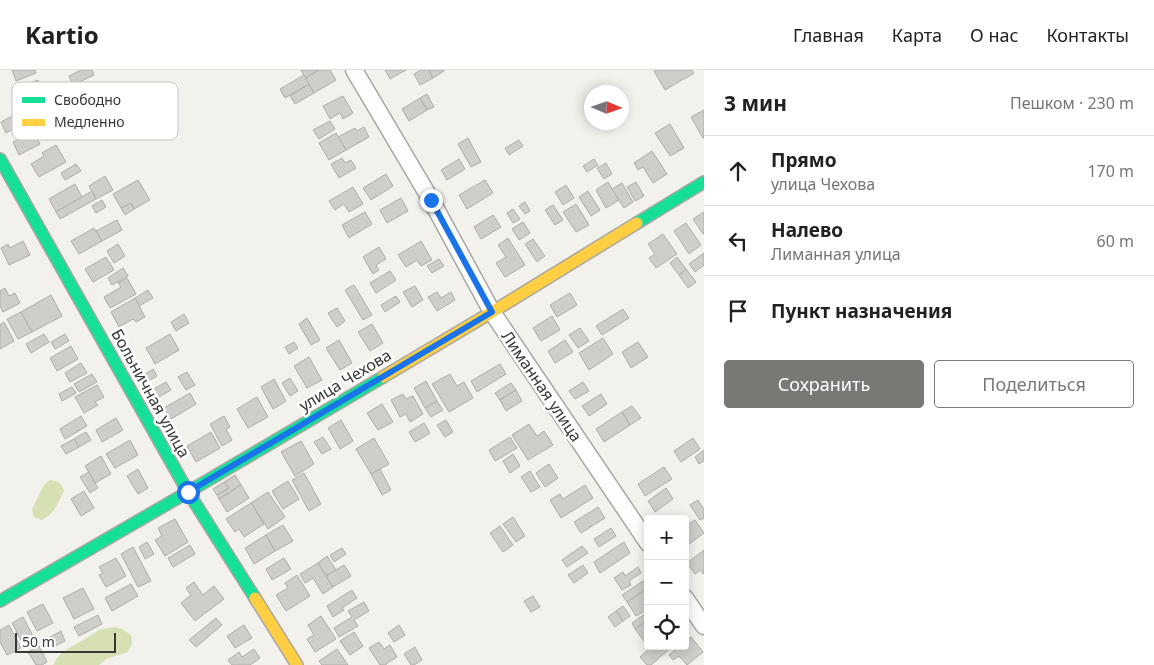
<!DOCTYPE html>
<html lang="ru">
<meta charset="utf-8">
<style>
:root{--surface:#fff;--page:#f6f6f6;--text:#202124;--muted:#757577;--line:#e0e0e0;--accent:#797874}
body{margin:0;font-family:"Noto Sans",sans-serif;background:var(--page);color:var(--text)}
.controls{position:absolute;right:15px;bottom:15px;display:grid;overflow:hidden;border-radius:5px;box-shadow:0 2px 12px #0003}
.controls button{width:45px;height:45px;display:grid;place-items:center;padding:0;border:0;border-bottom:1px solid var(--line);background:var(--surface);color:var(--text);font:25px sans-serif}
.compass{position:absolute;left:584px;top:15px;width:45px;height:45px;border-radius:50%;background:var(--surface);box-shadow:0 2px 12px #0003;rotate:92deg}
.scale{position:absolute;left:15px;bottom:12px;width:101px;box-sizing:border-box;padding-left:5px;border:2px solid #383733;border-top:0;font-size:14px;line-height:18px;white-space:nowrap;color:#383733;-webkit-text-stroke:4px #fff;paint-order:stroke}
.stop{position:absolute;width:15px;height:15px;margin:-11px;border:4px solid #1a73e8;border-radius:50%;background:#fff}
.stop.end{background:#1a73e8;border-color:#fff;box-shadow:0 1px 5px #0008}
.list{margin:0;padding:0;list-style:none}
h2{display:flex;justify-content:space-between;align-items:center;height:65px;margin:0;padding:0 20px;font-size:21px}
h2 small{font-size:16px;font-weight:400;color:var(--muted)}
.list li{display:grid;grid-template-columns:32px 1fr auto;gap:15px;align-items:center;box-sizing:border-box;height:70px;padding:0 20px;border-top:1px solid var(--line)}
.list b{display:block;font-size:19px;white-space:nowrap}
.list p{margin:0;font-size:16px;white-space:nowrap;color:var(--muted)}
.list em{font-size:16px;font-style:normal;color:var(--muted)}
.actions{display:flex;gap:10px;padding:15px 20px}
.actions a{flex:1;padding:11px 0;border:1px solid var(--accent);border-radius:5px;text-align:center;font-size:18px;color:var(--accent)}
.actions .main{background:var(--accent);color:#fff}
.icon{flex:none;width:28px;height:28px;fill:none;stroke:currentColor;stroke-width:2;stroke-linecap:round;stroke-linejoin:round}
.map{position:relative;flex:none;width:704px;height:595px;overflow:hidden}
header{display:flex;align-items:center;gap:30px;box-sizing:border-box;height:70px;padding:0 25px;background:var(--surface);border-bottom:1px solid var(--line)}
header strong{font-size:24px}
nav{display:flex;gap:28px;margin-inline-start:auto;font-size:18px}
main{display:flex}
aside{flex:1;background:var(--surface)}
.map>svg:first-child{display:block}
</style>
<header>
<strong>Kartio</strong>
<nav><a>Главная</a><a>Карта</a><a>О нас</a><a>Контакты</a></nav>
</header>
<main>
<div class="map">
<svg width="704" height="595" viewBox="0 0 704 595">
<rect width="100%" height="100%" fill="#f2f1ec"/>
<g fill="#d6e0b3">
<path d="M50 410C58 411 61 412 64 421 57 434 56 442 42 450L34 447 32 439 44 415Z"/>
<path d="M114 557 122 559 131 565 132 574 128 582 106 589 99 595H53L57 588 64 581 85 569 99 560Z"/>
</g>
<g fill="#cfceca" stroke="#aeada9">
<path d="M12 0H35L36 3 16 11Z"/>
<path d="M81 0H92L94 5 73 15 69 6Z"/>
<path d="M301 0H319L305 8Z"/>
<path d="M319 0H330L336 10 314 23 305 8Z"/>
<path d="M385 0H406L390 9Z"/>
<path d="M421 0H429L433 8 420 15 414 4Z"/>
<path d="M429 0H444V1L433 8Z"/>
<path d="M656 0H692L694 3 665 20 654 1Z"/>
<path d="M304 5 309 14 285 28 280 19Z"/>
<path d="M38 10 42 19 26 26 22 16Z"/>
<path d="M309 14 314 23 295 34 290 26Z"/>
<path d="M427 24 434 37 427 40 420 28Z"/>
<path d="M343 26 353 43 343 49 340 43 330 49 323 36Z"/>
<path d="M420 28 427 40 409 51 402 39Z"/>
<path d="M23 34 31 49 6 63 1 52 16 44 14 40Z"/>
<path d="M704 40V68H703L691 47Z"/>
<path d="M330 51 335 59 319 69 313 60Z"/>
<path d="M670 54 684 78 670 86 655 63Z"/>
<path d="M364 57 369 67 346 80 338 67 355 58 357 61Z"/>
<path d="M33 61 40 74 19 85 13 72Z"/>
<path d="M336 63 346 80 329 90 319 73Z"/>
<path d="M468 68 481 92 471 97 458 74Z"/>
<path d="M519 70 523 76 509 85 505 78Z"/>
<path d="M56 75 66 92 39 107 31 94 44 86 42 83Z"/>
<path d="M652 81 667 104 653 113 643 97 638 100 634 93Z"/>
<path d="M342 88 345 93 351 90 356 98 339 108 331 94Z"/>
<path d="M459 89 465 99 447 110 441 100Z"/>
<path d="M594 89 598 95 587 102 583 96Z"/>
<path d="M606 93 612 104 604 109 597 98Z"/>
<path d="M76 94 81 101 65 110 61 103Z"/>
<path d="M386 104 393 116 371 130 363 118Z"/>
<path d="M105 106 113 120 96 129 89 116Z"/>
<path d="M138 110 150 130 134 139 131 133 121 138 113 124Z"/>
<path d="M485 110 493 123 467 139 459 125Z"/>
<path d="M608 112 619 130 606 138 596 120Z"/>
<path d="M636 112 644 126 635 131 627 117Z"/>
<path d="M622 113 633 132 624 138 612 119Z"/>
<path d="M75 114 82 127 56 142 49 129Z"/>
<path d="M566 115 574 128 563 135 555 122Z"/>
<path d="M353 117 363 134 349 142 344 134 335 140 329 131Z"/>
<path d="M92 121 96 129 60 149 56 142Z"/>
<path d="M588 121 600 140 591 146 579 127Z"/>
<path d="M401 128 408 141 387 153 380 140Z"/>
<path d="M102 130 106 137 96 143 92 136Z"/>
<path d="M525 132 530 141 525 144 519 136Z"/>
<path d="M131 133 134 139 125 145 121 138Z"/>
<path d="M576 134 589 155 576 162 563 142Z"/>
<path d="M553 135 563 150 555 155 545 140Z"/>
<path d="M513 139 520 149 513 153 507 143Z"/>
<path d="M365 142 372 154 349 168 342 155Z"/>
<path d="M704 142V163L703 164 693 149Z"/>
<path d="M493 145 501 157 481 169 474 157Z"/>
<path d="M117 150 122 160 102 171 96 161Z"/>
<path d="M523 152 530 163 519 170 512 159Z"/>
<path d="M686 153 701 175 689 184 674 161Z"/>
<path d="M94 158 102 171 79 184 71 171Z"/>
<path d="M663 164 677 184 656 198 649 188 655 184 648 174Z"/>
<path d="M508 168 525 195 505 207 496 193 506 187 498 175Z"/>
<path d="M533 169 545 186 537 192 525 174Z"/>
<path d="M23 171 30 185 9 195 1 178 8 174 10 178Z"/>
<path d="M421 171 432 190 421 196 417 190 406 197 398 185Z"/>
<path d="M118 174 125 186 114 193 107 181Z"/>
<path d="M379 177 386 189 376 195 379 200 373 204 363 187Z"/>
<path d="M704 183V195L695 202 689 194Z"/>
<path d="M106 187 114 200 93 212 85 199Z"/>
<path d="M677 187 686 199 679 205 670 193Z"/>
<path d="M439 189 444 196 432 203 427 196Z"/>
<path d="M123 198 128 206 112 215 108 208Z"/>
<path d="M686 199 696 212 688 218 679 205Z"/>
<path d="M390 201 396 210 376 223 370 213Z"/>
<path d="M127 208 136 224 110 238 104 227 121 217 118 213Z"/>
<path d="M354 215 372 245 363 250 345 220Z"/>
<path d="M415 216 423 230 412 237 403 222Z"/>
<path d="M5 218 9 226 15 223 20 233 3 242 0 236V221Z"/>
<path d="M148 220 153 228 139 236 135 228Z"/>
<path d="M437 222 441 228 451 222 455 230 437 241 428 227Z"/>
<path d="M570 223 577 235 557 247 550 235Z"/>
<path d="M51 225 62 246 32 262 21 242Z"/>
<path d="M396 226 400 232 385 242 381 235Z"/>
<path d="M135 228 145 247 136 252 133 249 119 257 111 242Z"/>
<path d="M337 238 345 251 337 257 328 243Z"/>
<path d="M623 239 629 248 602 265 596 256Z"/>
<path d="M21 242 32 262 18 269 7 249Z"/>
<path d="M184 244 189 253 176 261 171 252Z"/>
<path d="M552 246 560 260 541 271 533 258Z"/>
<path d="M307 248 320 270 311 275 299 254Z"/>
<path d="M4 252 14 271 0 279V255Z"/>
<path d="M372 254 383 273 370 281 358 262Z"/>
<path d="M580 258 589 271 578 278 569 265Z"/>
<path d="M44 264 49 272 31 283 26 274Z"/>
<path d="M65 264 69 271 55 279 51 272Z"/>
<path d="M170 264 179 280 155 294 146 278Z"/>
<path d="M603 268 613 284 589 300 579 283Z"/>
<path d="M339 270 352 293 340 300 326 278Z"/>
<path d="M565 270 573 282 555 293 548 281Z"/>
<path d="M294 272 298 278 289 284 285 277Z"/>
<path d="M638 272 648 287 631 298 622 282Z"/>
<path d="M71 276 78 289 57 301 50 288Z"/>
<path d="M309 287 322 310 307 318 294 296Z"/>
<path d="M81 293 87 303 70 312 65 303Z"/>
<path d="M500 294 506 304 477 322 471 311Z"/>
<path d="M153 299 157 306 148 311 144 305Z"/>
<path d="M187 302 195 315 186 320 178 307Z"/>
<path d="M92 304 97 312 79 322 74 314Z"/>
<path d="M450 304 457 316 464 312 473 328 449 342 432 314Z"/>
<path d="M290 308 298 321 290 326 282 313Z"/>
<path d="M274 309 286 331 273 339 261 317Z"/>
<path d="M426 311 437 331 425 338 414 318Z"/>
<path d="M166 312 171 320 157 328 152 320Z"/>
<path d="M583 312 589 321 575 329 569 321Z"/>
<path d="M511 313 516 320 500 330 495 323Z"/>
<path d="M97 315 104 327 95 332 98 335 84 343 75 327Z"/>
<path d="M72 317 76 323 62 331 59 324Z"/>
<path d="M516 320 522 331 506 341 500 330Z"/>
<path d="M190 323 196 334 171 349 164 338Z"/>
<path d="M403 324 406 329 413 326 423 344 410 352 406 344 400 347 391 330Z"/>
<path d="M601 324 607 334 589 346 582 336Z"/>
<path d="M257 327 268 347 248 358 237 339Z"/>
<path d="M437 331 443 340 431 347 425 338Z"/>
<path d="M382 334 393 352 378 360 367 343Z"/>
<path d="M632 336 641 348 630 355 622 342Z"/>
<path d="M622 342 630 355 604 372 596 359Z"/>
<path d="M81 346 87 356 65 369 60 359Z"/>
<path d="M224 346 230 357 226 359 232 370 222 376 210 354Z"/>
<path d="M116 348 123 360 102 372 96 360Z"/>
<path d="M341 350 353 371 340 379 328 358Z"/>
<path d="M446 350 453 362 445 367 437 355Z"/>
<path d="M424 353 430 363 415 372 409 362Z"/>
<path d="M529 354 537 366 544 361 553 375 528 390 512 365Z"/>
<path d="M86 362 91 370 79 377 74 369Z"/>
<path d="M211 362 220 378 196 392 187 376Z"/>
<path d="M323 367 331 379 322 384 314 372Z"/>
<path d="M510 367 517 378 495 391 489 380Z"/>
<path d="M374 368 389 394 371 404 356 379Z"/>
<path d="M693 368 700 379 681 392 674 381Z"/>
<path d="M74 369 79 377 66 384 61 376Z"/>
<path d="M130 370 138 385 115 398 106 384Z"/>
<path d="M301 371 314 394 295 406 281 382Z"/>
<path d="M704 380V391L699 394 695 387Z"/>
<path d="M513 384 520 396 510 403 503 391Z"/>
<path d="M101 386 111 404 95 413 85 396Z"/>
<path d="M549 394 558 408 545 417 536 403Z"/>
<path d="M664 397 672 409 645 426 638 414Z"/>
<path d="M138 399 148 418 138 424 127 406Z"/>
<path d="M380 399 391 420 382 425 371 404Z"/>
<path d="M530 401 540 417 531 422 521 407Z"/>
<path d="M89 402 98 418 90 423 80 407Z"/>
<path d="M304 403 321 434 309 441 292 410Z"/>
<path d="M235 405 241 415 219 429 217 425 229 418 224 412Z"/>
<path d="M288 411 299 429 283 439 272 421Z"/>
<path d="M224 412 229 418 217 425 213 419Z"/>
<path d="M241 415 249 428 227 442 219 429Z"/>
<path d="M585 415 593 428 561 448 550 430 560 424 563 429Z"/>
<path d="M666 418 673 429 655 442 648 431Z"/>
<path d="M84 421 94 438 81 446 71 429Z"/>
<path d="M268 422 285 447 268 459 251 433Z"/>
<path d="M698 430 704 439V448L700 450 690 435Z"/>
<path d="M251 433 264 454 244 467 239 459 235 462 226 449Z"/>
<path d="M598 437 605 448 581 463 574 452Z"/>
<path d="M513 447 525 466 516 472 503 454Z"/>
<path d="M175 449 188 472 165 486 155 470 162 466 158 458Z"/>
<path d="M695 450 704 463 685 477V456Z"/>
<path d="M283 455 293 471 275 481 266 465Z"/>
<path d="M500 456 513 475 503 482 490 463Z"/>
<path d="M611 458 616 466 599 477 594 469Z"/>
<path d="M266 465 275 481 254 494 245 478Z"/>
<path d="M147 472 154 484 145 489 139 477Z"/>
<path d="M624 472 630 483 600 503 594 492Z"/>
<path d="M190 475 195 484 173 497 168 488Z"/>
<path d="M582 476 588 483 567 497 562 490Z"/>
<path d="M133 477 151 511 138 517 121 484Z"/>
<path d="M342 478 346 484 334 492 330 485Z"/>
<path d="M704 480V503L703 504 700 500 695 504 687 493Z"/>
<path d="M327 486 336 500 326 506 318 493Z"/>
<path d="M116 488 126 506 106 517 99 505 103 503 99 497Z"/>
<path d="M284 488 291 499 272 510 266 499Z"/>
<path d="M318 493 333 517 323 524 313 508 305 513 300 504Z"/>
<path d="M344 495 351 506 333 517 326 506Z"/>
<path d="M583 495 588 503 574 513 568 505Z"/>
<path d="M638 497 641 503 629 511 631 515 622 520 614 508 623 502 625 506Z"/>
<path d="M297 505 310 526 286 541 276 525 288 518 285 513Z"/>
<path d="M643 511 648 518 627 532 622 525Z"/>
<path d="M194 512 203 525 214 516 224 529 195 551 181 533 191 525 186 518Z"/>
<path d="M131 514 138 526 112 541 105 528Z"/>
<path d="M83 518 94 539 74 549 63 528Z"/>
<path d="M648 518V539L636 546 627 532Z"/>
<path d="M352 520 357 528 342 538 344 540 333 547 327 536Z"/>
<path d="M533 526 540 537 531 542 524 531Z"/>
<path d="M364 532 369 541 354 550 358 556 339 567 334 558 352 547 348 541Z"/>
<path d="M43 534 53 553 37 561 27 542Z"/>
<path d="M623 536 630 546 623 551 616 541Z"/>
<path d="M616 541 623 551 615 557 608 547Z"/>
<path d="M648 542V550L635 559 632 553Z"/>
<path d="M98 545 102 554 79 566 74 557Z"/>
<path d="M321 546 336 569 315 582 307 569 314 565 308 555Z"/>
<path d="M23 547 34 568 23 574 12 553Z"/>
<path d="M216 548 222 555 196 577 189 570Z"/>
<path d="M648 550V569L644 571 635 559Z"/>
<path d="M9 555 21 578 7 585 0 572V560Z"/>
<path d="M244 555 252 568 235 578 227 566Z"/>
<path d="M399 555 405 565 394 572 388 563Z"/>
<path d="M61 561 65 571 49 579 45 570Z"/>
<path d="M354 562 363 576 350 585 340 571Z"/>
<path d="M691 567 703 582 687 595 679 586 673 590 669 585 680 576H685V572Z"/>
<path d="M379 572 384 579 390 575 397 587 386 594V595H380L369 578Z"/>
<path d="M39 576 47 592 42 595H36L28 582Z"/>
<path d="M652 576H673L651 595H647L640 587Z"/>
<path d="M415 577 422 590 414 595H411L404 584Z"/>
<path d="M254 579 260 588 250 595H232L228 590 239 582 242 587Z"/>
<path d="M337 579 348 595H322L319 591Z"/>
</g>
<g fill="none" stroke-linecap="round" stroke-linejoin="round">
<g stroke="#a8a7a3" stroke-width="19">
<g id="street">
<path d="M354 0 431 130 492 242 648 473"/>
<path d="M685 528 704 556"/>
</g>
</g>
<g stroke="#a8a7a3" stroke-width="14">
<g id="fast">
<path d="M0 89 188 422 255 528"/>
<path d="M637 153 704 112"/>
<path d="M0 531 188 422 383 307"/>
</g>
</g>
<g stroke="#a8a7a3" stroke-width="14">
<g id="slow">
<path d="M383 307 492 242 637 153"/>
<path d="M255 528 297 595"/>
</g>
</g>
<use href="#street" stroke="#fdfdfc" stroke-width="16"/>
<use href="#fast" stroke="#16e098" stroke-width="11"/>
<use href="#slow" stroke="#ffcf43" stroke-width="11"/>
</g>
<g fill="none" stroke-linecap="round" stroke-linejoin="round">
<path stroke="#1a73e8" stroke-width="6" d="M188 422 492 242 431 130"/>
</g>
<g text-anchor="middle" stroke-width="5" stroke-linejoin="round" paint-order="stroke">
<g font-size="16" fill="#383733" stroke="#fff">
<text transform="translate(345 310) rotate(-31)" y="6">улица Чехова</text>
<text transform="translate(542 316) rotate(56)" y="6">Лиманная улица</text>
<text transform="translate(151 323) rotate(61)" y="6">Больничная улица</text>
</g>
</g>
<rect x="12" y="12" width="166" height="58" rx="8" fill="#fff" stroke="#c3c3c2" stroke-width="1"/>
<rect x="22" y="27" width="23" height="6" fill="#16e098"/>
<rect x="22" y="49" width="23" height="7" fill="#ffcf43"/>
<g font-size="14" fill="#383733">
<text x="54" y="35">Свободно</text>
<text x="54" y="57">Медленно</text>
</g>
</svg>
<div class="controls">
<button>+</button>
<button>−</button>
<button><svg class="icon" aria-label="locate" viewBox="0 0 24 24"><circle cx="12" cy="12" r="6"/><path d="M12 2v4M12 18v4M2 12h4M18 12h4"/></svg></button>
</div>
<svg class="compass" viewBox="-18 -18 36 36"><path d="M0-13l5 13h-10z" fill="#e53935"/><path d="M0 13l5-13h-10z" fill="#757577"/></svg>
<div class="scale">50 m</div>
<div class="stop" style="left:188px;top:422px"></div>
<div class="stop end" style="left:431px;top:130px"></div>
</div>
<aside>
<h2>3 мин<small>Пешком · 230 m</small></h2>
<ul class="list">
<li><svg class="icon" aria-label="ahead" viewBox="0 0 24 24"><path d="M12 20V5M6 11l6-6 6 6"/></svg><div><b>Прямо</b><p>улица Чехова</p></div><em>170 m</em></li>
<li><svg class="icon" aria-label="left" viewBox="0 0 24 24"><path d="M17 20v-9H6M10 6l-5 5 5 5"/></svg><div><b>Налево</b><p>Лиманная улица</p></div><em>60 m</em></li>
<li><svg class="icon" aria-label="arrive" viewBox="0 0 24 24"><path d="M6 21V4h12l-3 4 3 4H6"/></svg><div><b>Пункт назначения</b></div></li>
</ul>
<div class="actions"><a class="main">Сохранить</a><a>Поделиться</a></div>
</aside>
</main>
